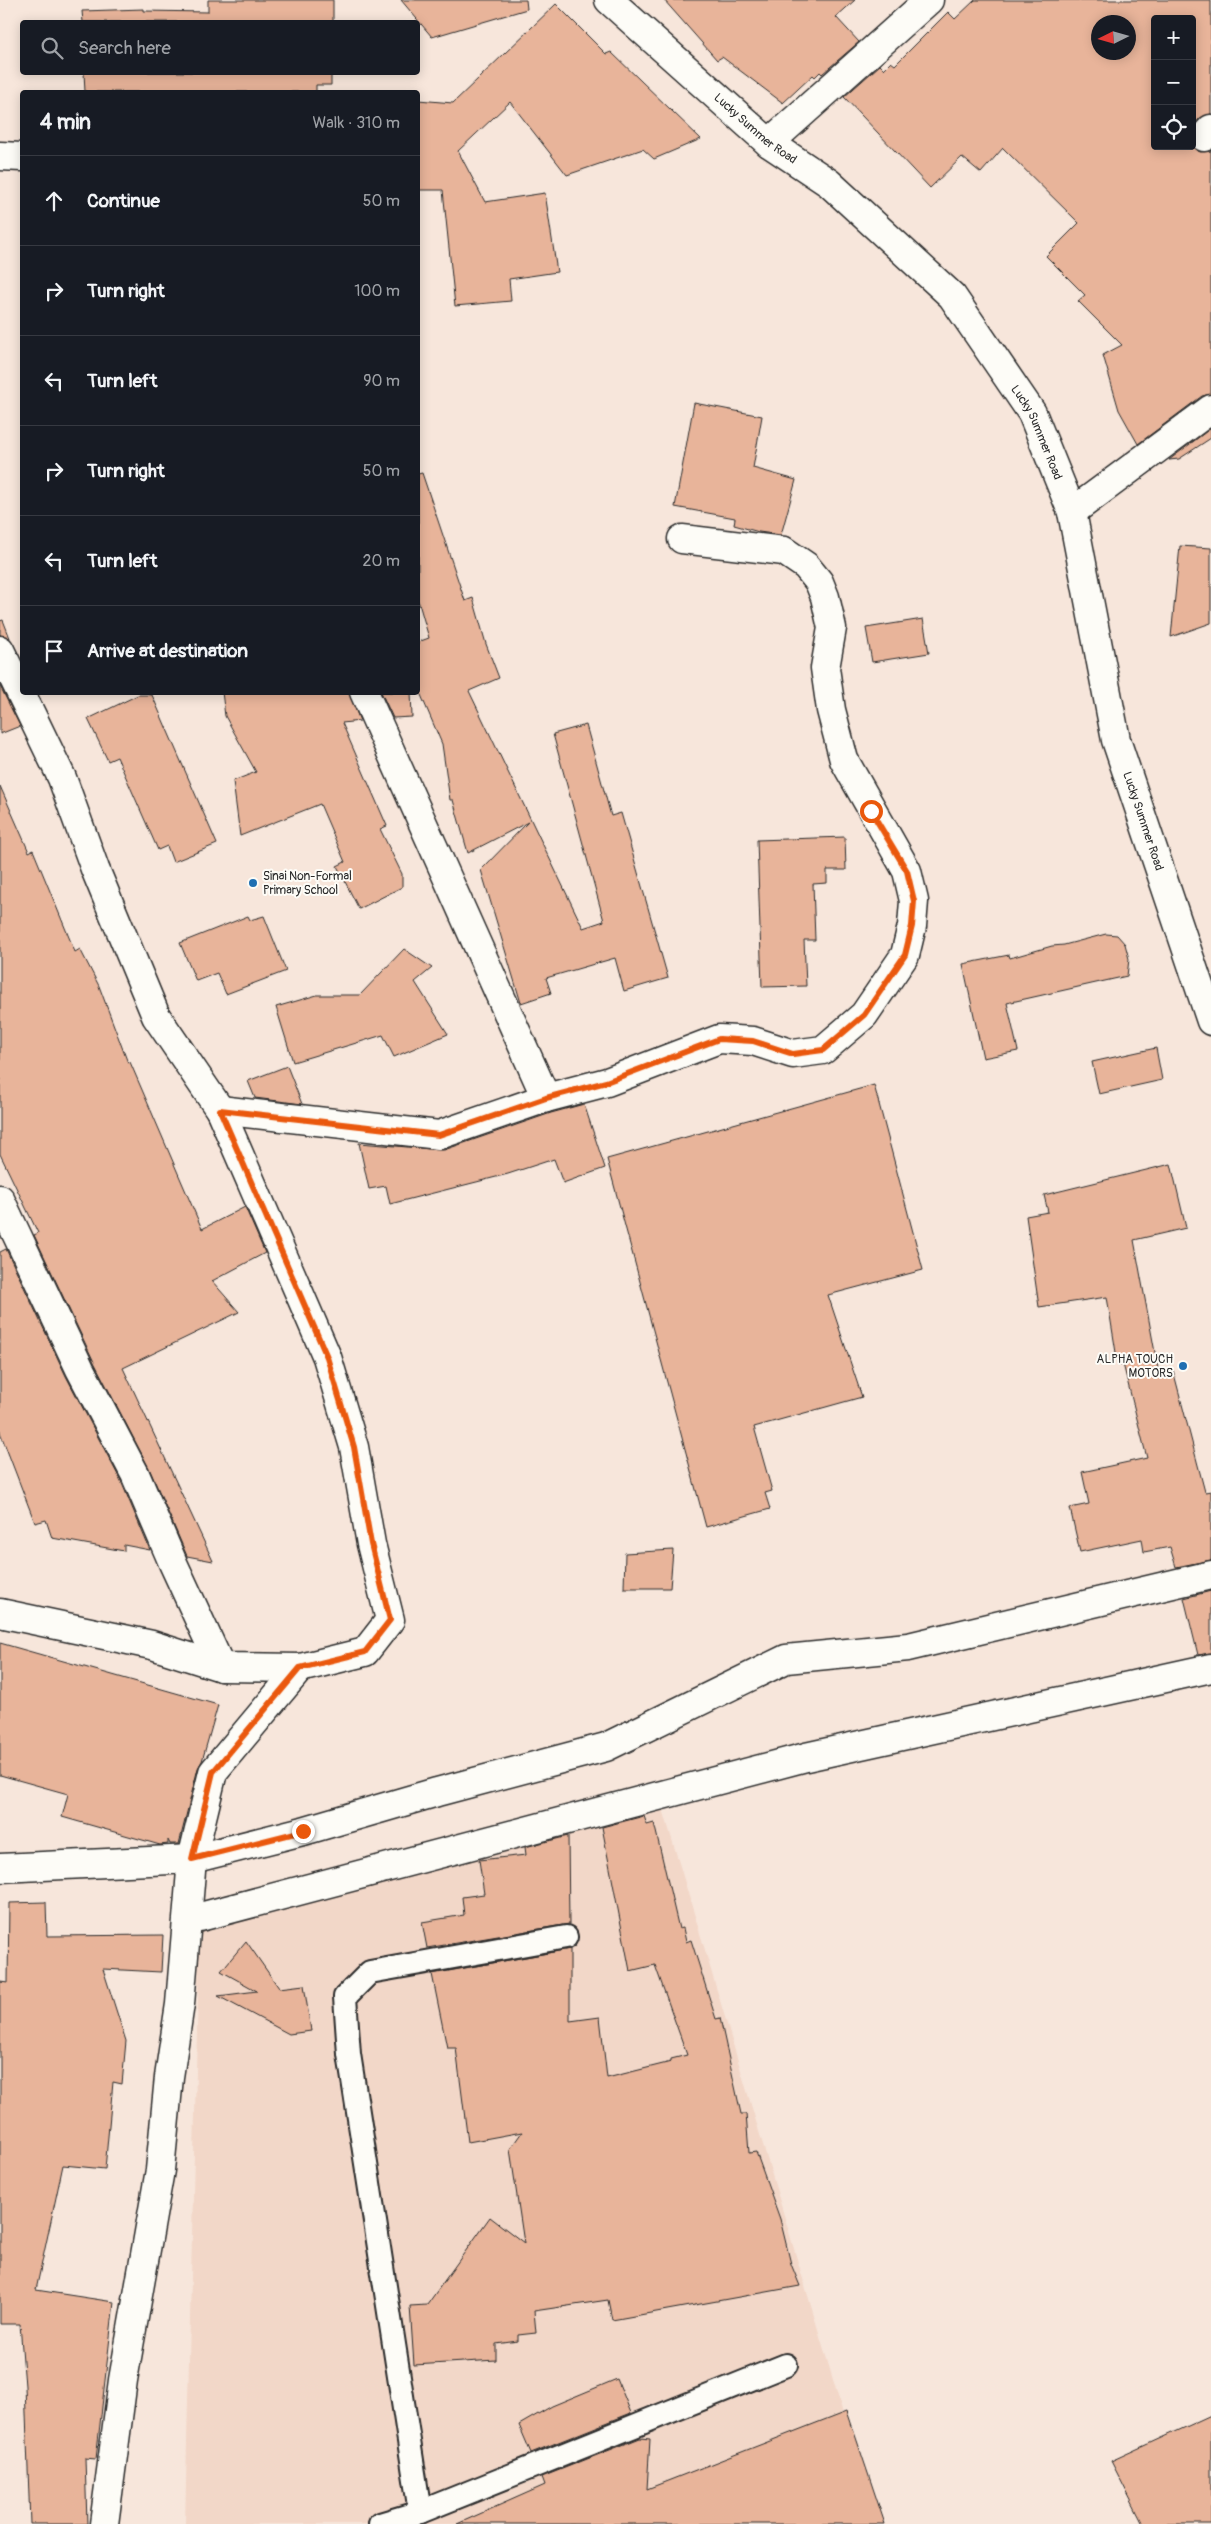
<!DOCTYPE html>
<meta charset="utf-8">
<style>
:root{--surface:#171b24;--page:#20242c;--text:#f1f3f6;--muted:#9ea1a6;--line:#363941}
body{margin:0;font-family:Pangolin,sans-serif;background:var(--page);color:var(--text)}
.controls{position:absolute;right:15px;top:15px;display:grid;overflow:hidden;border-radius:5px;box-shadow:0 2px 12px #0003}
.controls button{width:45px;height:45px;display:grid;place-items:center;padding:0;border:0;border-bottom:1px solid var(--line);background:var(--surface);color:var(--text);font:25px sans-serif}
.compass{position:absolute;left:1091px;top:15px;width:45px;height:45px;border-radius:50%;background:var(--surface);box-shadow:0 2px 12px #0003;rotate:265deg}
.stop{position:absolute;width:15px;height:15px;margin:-11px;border:4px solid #ea580c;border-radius:50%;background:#fff}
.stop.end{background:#ea580c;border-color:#fff;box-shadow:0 1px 5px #0008}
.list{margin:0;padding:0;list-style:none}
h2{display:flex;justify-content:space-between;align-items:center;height:65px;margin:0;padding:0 20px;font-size:21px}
h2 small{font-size:16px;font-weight:400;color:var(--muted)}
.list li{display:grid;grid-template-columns:32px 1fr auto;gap:15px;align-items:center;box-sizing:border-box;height:90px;padding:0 20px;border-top:1px solid var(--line)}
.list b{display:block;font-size:19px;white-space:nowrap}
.list em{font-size:16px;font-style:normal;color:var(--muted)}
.icon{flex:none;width:28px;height:28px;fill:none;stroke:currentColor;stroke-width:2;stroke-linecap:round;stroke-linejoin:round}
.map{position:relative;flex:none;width:1211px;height:2524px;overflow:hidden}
.search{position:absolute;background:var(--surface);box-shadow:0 2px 12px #0003;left:20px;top:20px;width:400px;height:55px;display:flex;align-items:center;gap:12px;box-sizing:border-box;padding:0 18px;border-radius:5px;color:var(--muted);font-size:19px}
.panel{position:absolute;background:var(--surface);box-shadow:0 2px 12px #0003;left:20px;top:90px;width:400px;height:605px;border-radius:5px}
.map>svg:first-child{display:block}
</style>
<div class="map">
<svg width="1211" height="2524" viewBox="0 0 1211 2524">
<rect width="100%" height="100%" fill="#f7e6db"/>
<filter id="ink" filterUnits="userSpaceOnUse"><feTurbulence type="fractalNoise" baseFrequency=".02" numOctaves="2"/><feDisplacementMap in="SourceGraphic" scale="10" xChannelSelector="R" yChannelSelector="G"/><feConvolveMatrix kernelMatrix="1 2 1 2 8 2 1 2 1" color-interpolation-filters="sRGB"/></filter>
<g filter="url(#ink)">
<path fill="#f2d7c8" d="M657 1789 876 2524H185L200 1907Z"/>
<g fill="#e8b49a" stroke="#2b2b2b" fill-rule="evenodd">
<path d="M208 0H333V22H83L82 11 144 9V11L208 12Z"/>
<path d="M401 0H526L527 9 432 37Z"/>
<path d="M664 0H855L836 17 859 42 822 74 820 72 815 77 813 75 783 103 722 57 717 60Z"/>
<path d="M975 0H1211V114L1200 118 1192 127V19H1155V146H1192L1200 152 1211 151V394L1202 396 1138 444 1119 410 1103 355 1122 345 1078 301 1085 295 1046 256 1079 223 1003 148 981 173 962 157 930 188 844 97 880 65 884 69 891 62 895 65 948 12 955 19ZM1098 22H1128V52H1098Z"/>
<path d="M556 4 606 54 611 52 701 139 654 159 643 149 567 175 510 102 458 151 485 202 545 193 557 272 509 279 511 301 455 306 443 190H418V100L453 103Z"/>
<path d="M84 72H331V85H316V92H85Z"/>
<path d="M694 403 762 416 753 468 796 480 781 535 759 532 734 525 735 518 675 507Z"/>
<path d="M1211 428V438L1179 459 1169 460Z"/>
<path d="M422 473 465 601 473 598 486 644 499 678 469 691 583 928 604 921 553 734 586 725 611 816 621 813 668 978 624 991 615 958 546 978 551 993 521 1003 481 870 528 822 468 853 453 800H450L442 744 418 688V642L429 638 418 600V474Z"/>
<path d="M1180 546 1211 548V623L1171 637Z"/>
<path d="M923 619 929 653 872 662 866 628Z"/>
<path d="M3 620 10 638 0 635V621Z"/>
<path d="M0 686 20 726 0 734Z"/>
<path d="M222 692H349L360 721 342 723 387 826 380 829 402 874V887L359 909 337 866 345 862 320 804 240 836 233 781 256 772 225 716Z"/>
<path d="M381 692H411L412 717 393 718Z"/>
<path d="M138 695H152L217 844 173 862 167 846 158 850 117 757 108 761 88 719Z"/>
<path d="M0 786 29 852 33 850 75 952 80 949 99 986 128 1063 130 1062 202 1229 245 1207 265 1253 212 1281 239 1312 123 1368 213 1561 187 1556 149 1468 94 1362 34 1235 38 1233 0 1154Z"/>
<path d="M845 837 846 870H827V883L813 884 815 940H804L806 986 762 987 757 840Z"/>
<path d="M248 916 250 920 264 916 286 971 226 994 217 973 196 981 180 943Z"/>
<path d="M1106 934 1117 935 1125 944 1129 959 1127 976 1007 1003 1018 1051 983 1058 963 964 1009 955 1010 958 1052 946 1064 945Z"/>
<path d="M404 949 432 968 415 982 448 1034 394 1057 383 1035 293 1062 276 1007 317 995H360Z"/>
<path d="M1156 1048 1162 1080 1099 1094 1092 1062Z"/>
<path d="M287 1066 302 1104 255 1098 248 1081Z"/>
<path d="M874 1085 923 1270 828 1295 862 1397 754 1427 772 1491 765 1493 770 1509 706 1527 607 1159Z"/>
<path d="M584 1104 605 1168 563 1183 554 1159 508 1174 390 1204 386 1186 369 1189 359 1143 444 1150 551 1113Z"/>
<path d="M1171 1164 1186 1228 1134 1240 1159 1374 1173 1370 1205 1492 1211 1491V1560L1176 1567 1170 1547 1144 1552 1142 1539 1080 1552 1070 1508 1089 1504 1082 1472 1147 1458 1123 1364 1118 1365 1107 1297 1039 1307 1026 1216 1048 1212 1044 1195Z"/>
<path d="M6 1249 66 1376 121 1481 150 1550 124 1545V1551L52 1538 46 1520 35 1523 0 1432V1252Z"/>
<path d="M673 1550 670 1588H624L625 1553Z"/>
<path d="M1211 1591V1653L1198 1655 1184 1598Z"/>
<path d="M0 1643 218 1705 202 1761 198 1768 179 1844H170L168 1840V1844L160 1845 62 1817 68 1794 0 1775Z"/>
<path d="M644 1816 647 1825 654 1823 679 1929 683 1928 686 1942 691 1940 716 2019 720 2018 741 2114H746L749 2153 756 2152 780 2219 791 2264 800 2286 612 2320 608 2300 534 2311 536 2333 518 2335V2341L496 2344V2360L414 2365 410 2306 427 2305 490 2217 524 2243 510 2149 522 2132 468 2142 456 2048H447L432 1974 570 1949V2021L600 2017 607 2078 671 2062V2059L687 2055 655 1965 630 1971 602 1827Z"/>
<path d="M568 1836 569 1924 427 1948 422 1922 464 1915 462 1897 484 1894 479 1860 526 1855 525 1847Z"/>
<path d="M46 1902 47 1936 163 1935 161 1972 103 1969 126 2041 122 2084 113 2082 105 2169 63 2165 36 2290 114 2302 96 2459 85 2458 87 2524H30L25 2386 20 2324H0V1982L8 1983 9 1903Z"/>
<path d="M246 1941 279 1988 304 1985 311 2031 289 2034 218 1996 257 1991 221 1971Z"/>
<path d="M617 2379 631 2413 531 2453 519 2425 552 2406Z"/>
<path d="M847 2411 885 2524H457L545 2485 542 2477 640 2438 650 2439 647 2489Z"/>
<path d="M1211 2415V2524H1143L1111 2461Z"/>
</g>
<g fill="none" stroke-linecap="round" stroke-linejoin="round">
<g stroke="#2b2b2b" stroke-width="26">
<g id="lane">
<path d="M420 2512 349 2054 345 1997 370 1972 566 1937"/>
<path d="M380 2524 420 2512 786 2365"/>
</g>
</g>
<g stroke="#2b2b2b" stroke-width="31">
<g id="street">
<path d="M1204 137 1211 129"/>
<path d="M769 143 929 0"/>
<path d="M0 156 22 157"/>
<path d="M1072 512 1211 409"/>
<path d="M0 650 62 778 95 869 156 1016 220 1110 327 1357 354 1447 371 1544 390 1620 365 1652 300 1668 221 1667 152 1645 0 1613"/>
<path d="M364 692 546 1098"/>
<path d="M220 1110 439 1135 546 1098 607 1082 719 1039 753 1041 793 1054 823 1050 864 1015 905 955 912 926 914 901 907 871 844 760 831 710 825 668 832 628 825 597 819 582 806 566 784 551 682 539"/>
<path d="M0 1199 80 1369 135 1474 173 1563 221 1667"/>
<path d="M0 1868 192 1859 303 1831 437 1792 606 1747 786 1659 908 1647 1211 1575"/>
<path d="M200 1917 806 1757 1211 1668"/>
<path d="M104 2524 123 2380 160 2170 169 2077 180 2004 192 1859 213 1772 300 1668"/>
</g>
</g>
<g stroke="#2b2b2b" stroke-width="31">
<g id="secondary">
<path id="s1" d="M609 0 769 143 829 183 952 296 1032 413 1072 512 1116 740 1211 1021"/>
</g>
</g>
<use href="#lane" stroke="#fdfcf7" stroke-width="22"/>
<use href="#street" stroke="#fdfcf7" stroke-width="28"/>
<use href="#secondary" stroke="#fdfcf7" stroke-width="28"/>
</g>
</g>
<g fill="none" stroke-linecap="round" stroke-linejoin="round" filter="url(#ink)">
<path stroke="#ea580c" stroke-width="6" d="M303 1831 192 1859 213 1772 300 1668 365 1652 390 1620 371 1544 354 1447 327 1357 220 1110 439 1135 546 1098 606 1082 719 1039 753 1041 793 1054 823 1050 864 1015 905 955 912 926 914 901 907 871 871 811"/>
</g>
<g fill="#1f6fb2" stroke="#fdfcf7" stroke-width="2">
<circle cx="253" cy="883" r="5"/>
<circle cx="1183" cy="1366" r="5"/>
</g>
<g text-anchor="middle" stroke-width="4" stroke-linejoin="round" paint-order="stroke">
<g font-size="12" fill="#2b2b2b" stroke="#fdfcf7">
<text dy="4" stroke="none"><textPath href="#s1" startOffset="195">Lucky Summer Road</textPath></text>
<text dy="4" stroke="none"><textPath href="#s1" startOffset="615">Lucky Summer Road</textPath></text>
<text dy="4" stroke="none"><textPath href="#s1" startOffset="1020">Lucky Summer Road</textPath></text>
</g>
<g font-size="12" fill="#2b2b2b" stroke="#fdfcf7" text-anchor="start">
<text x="263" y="880">Sinai Non-Formal<tspan x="263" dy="14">Primary School</tspan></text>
<text x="1173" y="1363" text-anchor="end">ALPHA TOUCH<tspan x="1173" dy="14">MOTORS</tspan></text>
</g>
</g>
</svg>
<div class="controls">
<button>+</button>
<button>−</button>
<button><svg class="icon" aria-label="locate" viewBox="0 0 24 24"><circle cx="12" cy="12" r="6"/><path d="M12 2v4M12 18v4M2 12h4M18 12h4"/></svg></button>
</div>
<svg class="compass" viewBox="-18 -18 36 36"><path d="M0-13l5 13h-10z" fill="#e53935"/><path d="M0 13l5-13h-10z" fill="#9ea1a6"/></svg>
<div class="stop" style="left:871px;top:811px"></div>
<div class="stop end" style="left:303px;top:1831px"></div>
<div class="search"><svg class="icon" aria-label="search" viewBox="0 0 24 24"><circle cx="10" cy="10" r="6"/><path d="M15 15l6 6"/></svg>Search here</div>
<section class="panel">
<h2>4 min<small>Walk · 310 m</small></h2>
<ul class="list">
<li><svg class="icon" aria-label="ahead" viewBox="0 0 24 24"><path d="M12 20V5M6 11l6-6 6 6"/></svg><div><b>Continue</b></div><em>50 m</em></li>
<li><svg class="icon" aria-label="right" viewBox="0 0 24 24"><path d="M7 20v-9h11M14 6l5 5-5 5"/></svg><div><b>Turn right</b></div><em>100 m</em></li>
<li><svg class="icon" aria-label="left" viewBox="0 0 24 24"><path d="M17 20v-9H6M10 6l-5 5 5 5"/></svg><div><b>Turn left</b></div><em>90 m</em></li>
<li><svg class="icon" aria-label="right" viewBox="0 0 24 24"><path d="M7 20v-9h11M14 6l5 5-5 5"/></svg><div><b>Turn right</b></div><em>50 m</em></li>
<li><svg class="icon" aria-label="left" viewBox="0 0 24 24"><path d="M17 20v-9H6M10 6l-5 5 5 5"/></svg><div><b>Turn left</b></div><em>20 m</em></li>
<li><svg class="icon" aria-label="arrive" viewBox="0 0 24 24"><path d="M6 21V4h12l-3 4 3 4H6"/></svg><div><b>Arrive at destination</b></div></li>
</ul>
</section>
</div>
